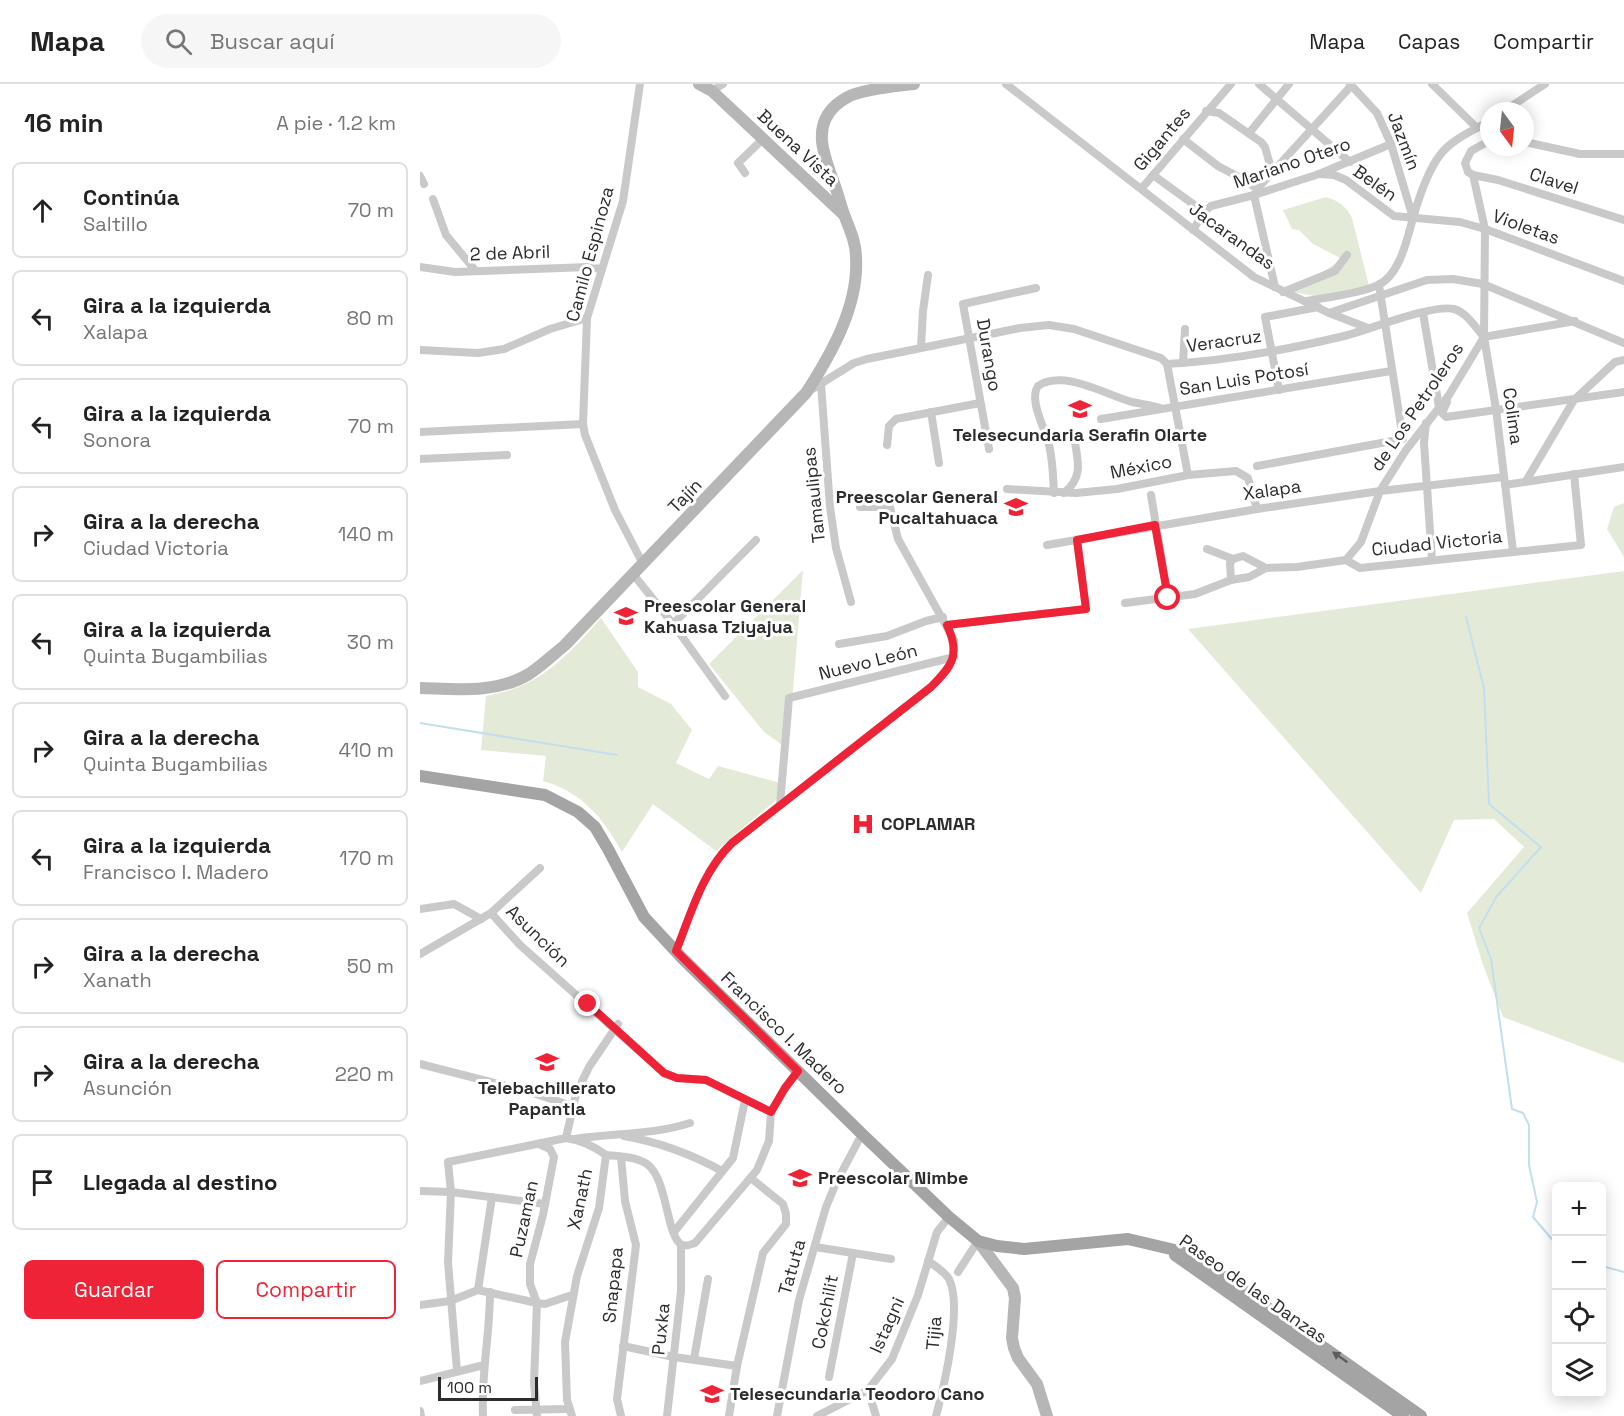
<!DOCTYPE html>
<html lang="es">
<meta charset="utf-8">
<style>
:root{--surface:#fff;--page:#f6f6f6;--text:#222;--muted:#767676;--line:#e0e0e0;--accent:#ef2337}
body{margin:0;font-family:"Space Grotesk",sans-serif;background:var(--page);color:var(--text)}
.controls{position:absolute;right:18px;bottom:18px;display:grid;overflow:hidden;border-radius:9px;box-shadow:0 3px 15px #0003}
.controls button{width:54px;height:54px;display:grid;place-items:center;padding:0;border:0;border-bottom:2px solid var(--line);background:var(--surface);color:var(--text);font:30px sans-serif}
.compass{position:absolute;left:1060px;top:18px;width:54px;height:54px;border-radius:50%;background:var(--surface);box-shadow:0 3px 15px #0003;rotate:165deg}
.scale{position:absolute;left:18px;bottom:15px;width:100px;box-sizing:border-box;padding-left:6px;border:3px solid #2c2c2c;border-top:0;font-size:16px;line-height:21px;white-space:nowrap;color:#2c2c2c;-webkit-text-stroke:4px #fff;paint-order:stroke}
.stop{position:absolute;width:18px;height:18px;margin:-14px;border:4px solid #ef2337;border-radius:50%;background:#fff}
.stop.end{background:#ef2337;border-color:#fff;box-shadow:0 2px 6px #0008}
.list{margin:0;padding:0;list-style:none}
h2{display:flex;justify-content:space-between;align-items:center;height:78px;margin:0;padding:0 24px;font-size:26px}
h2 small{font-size:20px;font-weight:400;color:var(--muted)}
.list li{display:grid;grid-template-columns:39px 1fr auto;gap:18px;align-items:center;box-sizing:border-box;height:96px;margin:0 12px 12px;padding:0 12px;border:2px solid var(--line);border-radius:9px}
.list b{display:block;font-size:22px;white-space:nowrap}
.list p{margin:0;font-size:20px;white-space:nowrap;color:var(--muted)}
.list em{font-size:20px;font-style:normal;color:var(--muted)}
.actions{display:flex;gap:12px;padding:18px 24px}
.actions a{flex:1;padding:14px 0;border:2px solid var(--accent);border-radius:9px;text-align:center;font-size:21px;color:var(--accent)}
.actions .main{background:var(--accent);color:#fff}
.icon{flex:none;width:33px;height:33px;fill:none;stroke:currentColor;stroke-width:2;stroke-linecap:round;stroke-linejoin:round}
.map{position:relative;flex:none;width:1204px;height:1332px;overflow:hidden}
header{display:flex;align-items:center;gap:36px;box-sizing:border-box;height:84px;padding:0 30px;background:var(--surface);border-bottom:2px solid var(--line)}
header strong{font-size:28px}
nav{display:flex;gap:33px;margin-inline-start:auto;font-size:21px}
.search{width:420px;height:54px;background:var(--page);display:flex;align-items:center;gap:15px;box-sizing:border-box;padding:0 21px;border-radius:33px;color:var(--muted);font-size:22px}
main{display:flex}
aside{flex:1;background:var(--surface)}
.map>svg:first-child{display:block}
</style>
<header>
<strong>Mapa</strong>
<div class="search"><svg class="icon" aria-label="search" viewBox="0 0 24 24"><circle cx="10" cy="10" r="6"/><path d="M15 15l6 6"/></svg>Buscar aquí</div>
<nav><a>Mapa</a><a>Capas</a><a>Compartir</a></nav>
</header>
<main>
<aside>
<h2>16 min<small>A pie · 1.2 km</small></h2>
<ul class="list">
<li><svg class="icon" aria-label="ahead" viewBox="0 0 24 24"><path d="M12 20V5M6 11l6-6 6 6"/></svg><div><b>Continúa</b><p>Saltillo</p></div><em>70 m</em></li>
<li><svg class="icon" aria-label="left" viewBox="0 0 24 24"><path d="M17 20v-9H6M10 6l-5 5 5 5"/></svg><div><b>Gira a la izquierda</b><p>Xalapa</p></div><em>80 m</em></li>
<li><svg class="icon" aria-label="left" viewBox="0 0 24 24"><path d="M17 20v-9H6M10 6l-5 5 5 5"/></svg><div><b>Gira a la izquierda</b><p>Sonora</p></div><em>70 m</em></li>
<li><svg class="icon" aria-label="right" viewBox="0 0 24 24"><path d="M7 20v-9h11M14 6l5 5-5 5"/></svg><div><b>Gira a la derecha</b><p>Ciudad Victoria</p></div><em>140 m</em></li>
<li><svg class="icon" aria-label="left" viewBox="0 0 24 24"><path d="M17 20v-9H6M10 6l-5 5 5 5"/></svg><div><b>Gira a la izquierda</b><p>Quinta Bugambilias</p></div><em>30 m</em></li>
<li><svg class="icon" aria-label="right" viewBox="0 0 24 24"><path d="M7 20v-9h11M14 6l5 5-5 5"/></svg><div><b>Gira a la derecha</b><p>Quinta Bugambilias</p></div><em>410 m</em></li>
<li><svg class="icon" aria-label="left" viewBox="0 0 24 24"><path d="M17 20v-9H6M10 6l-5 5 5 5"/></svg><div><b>Gira a la izquierda</b><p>Francisco I. Madero</p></div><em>170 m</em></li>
<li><svg class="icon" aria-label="right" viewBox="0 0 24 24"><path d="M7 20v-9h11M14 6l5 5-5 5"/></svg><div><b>Gira a la derecha</b><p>Xanath</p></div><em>50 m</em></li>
<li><svg class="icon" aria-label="right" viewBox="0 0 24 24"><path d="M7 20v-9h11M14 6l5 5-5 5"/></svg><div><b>Gira a la derecha</b><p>Asunción</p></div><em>220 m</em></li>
<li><svg class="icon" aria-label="arrive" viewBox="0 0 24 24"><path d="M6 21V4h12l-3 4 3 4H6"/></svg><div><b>Llegada al destino</b></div></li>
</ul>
<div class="actions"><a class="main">Guardar</a><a>Compartir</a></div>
</aside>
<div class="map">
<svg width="1204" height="1332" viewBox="0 0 1204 1332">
<rect width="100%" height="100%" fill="#fff"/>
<g fill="#e3ebd8">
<path d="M906 113C919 117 926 122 932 134L949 202 894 212 873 208 922 175 893 160 879 146 872 145 863 126Z"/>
<path d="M1204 419V473L1187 445 1194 423Z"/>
<path d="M383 486 368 665 344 648 289 580Z"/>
<path d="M1204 487V979L1083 933 1063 881 1047 829 1104 763 1074 735 1034 736 1001 809 768 545Z"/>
<path d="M181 534 218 588V603L251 620 272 646 256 679 289 695 298 682 364 700 362 711 296 767 233 720 202 768C183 734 162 708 123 697L126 672 61 666 66 612C120 603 146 573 181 534Z"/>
</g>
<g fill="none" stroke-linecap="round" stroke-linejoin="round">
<g stroke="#c3deed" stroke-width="2">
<path d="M1046 533 1064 604 1069 720 1121 763 1077 812 1059 844 1071 875 1092 1025 1103 1029 1109 1041V1081L1117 1118 1113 1133 1136 1160"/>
<path d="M0 639 197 671"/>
<path d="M1182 1182 1204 1188"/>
</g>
<g stroke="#c9c9c9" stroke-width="8">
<path d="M220 0 203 117 167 234 163 340 165 351 195 426 223 480"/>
<path d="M586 0 834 193 909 229 948 244"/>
<path d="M839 0 930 78"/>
<path d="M930 0 957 29 971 60 993 134"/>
<path d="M1012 0 1057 44"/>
<path d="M292 7 303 0"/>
<path d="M786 27 799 29 841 58 845 63 852 88"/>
<path d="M1084 27 1125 0"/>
<path d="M830 48 869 0"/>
<path d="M763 55 798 82 828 98 841 108"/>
<path d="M1069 57 1051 67 1045 79 1048 88 1053 91 1065 145 1064 253 1076 325 1093 467"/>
<path d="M1105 58 1160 70H1204"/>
<path d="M325 89 318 79 342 56"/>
<path d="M899 90 914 91 926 96 974 132 1040 138 1065 145 1204 197"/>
<path d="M733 91 784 128"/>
<path d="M1053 91 1078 96 1204 136"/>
<path d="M0 92 4 100"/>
<path d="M722 104 811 0"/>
<path d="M838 104 931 2"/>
<path d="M834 111 855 203"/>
<path d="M13 115 26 151 55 186"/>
<path d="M773 146 784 128 791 122 834 111 899 90 971 60"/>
<path d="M0 183 35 188 168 183 181 185"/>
<path d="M863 208 915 187 927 171"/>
<path d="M886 217C904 214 943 209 958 201 980 191 987 155 993 134 999 113 1007 88 1020 71 1032 55 1053 47 1069 37"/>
<path d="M909 229 1007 196 1033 195 1063 200 1204 259"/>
<path d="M1003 229 1019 323"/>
<path d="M1064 253 1155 237"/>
<path d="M501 263 503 227 508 191"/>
<path d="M0 266 58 269 84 265 130 245 167 234"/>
<path d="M763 279 765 245"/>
<path d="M747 280 768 391"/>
<path d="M401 300 410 423 416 464 431 518"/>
<path d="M859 306 845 233 898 223"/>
<path d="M389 307 434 279 447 275 600 244 629 241 654 245 741 274 747 280C806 277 866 266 924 252 949 246 1012 220 1034 225 1046 228 1056 244 1064 253"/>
<path d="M1027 318 1022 329 1026 333 1204 308"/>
<path d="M511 328 519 379"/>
<path d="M681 335 971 287"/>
<path d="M1006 339 1004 359 1012 476"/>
<path d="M0 348 163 340"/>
<path d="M467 361 469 342 476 335 560 319"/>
<path d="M569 365 543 220 616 204"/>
<path d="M0 375 87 371"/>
<path d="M837 382 983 355 959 201"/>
<path d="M1106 397 1154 316 1195 278 1204 276"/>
<path d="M1085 401 1204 383"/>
<path d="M587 405 656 409 697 405 768 391 816 387 828 394 837 425"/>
<path d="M634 409C633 393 633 377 629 361 626 346 608 316 618 302 644 285 686 311 712 318 721 320 731 321 740 324"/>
<path d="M644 409C665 392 657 375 654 352"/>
<path d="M731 411 748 514"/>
<path d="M627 461 837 425 960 407 1084 393"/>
<path d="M787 465 813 475 823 472 846 484"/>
<path d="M926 476 941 458 960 407 986 366 1029 311 1064 253"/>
<path d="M213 490 253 540 305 612"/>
<path d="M811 496 810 479 813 475"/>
<path d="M705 519 775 510 811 496 829 493 846 484 877 483 926 476 940 484 1161 461 1154 390"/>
<path d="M253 540 336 456"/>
<path d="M527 541 666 525 657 456"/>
<path d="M419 560 467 552 506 537 523 533"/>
<path d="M360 721 369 614 534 573"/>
<path d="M0 825 34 820 61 835"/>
<path d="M71 829 100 861 244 989 257 994 286 996 351 1028"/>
<path d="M256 867C271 830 282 788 312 759L511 603C528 586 534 581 534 556L478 455 470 423H440"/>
<path d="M0 870 71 829 120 784"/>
<path d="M0 980 110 1008 152 1022"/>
<path d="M204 1052C239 1058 271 1070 302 1087"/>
<path d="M146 1054 156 1010 169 983 198 940"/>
<path d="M155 1055C193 1049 233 1051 270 1039"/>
<path d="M0 1107 31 1108 125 1120"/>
<path d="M254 1148 313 1074 325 1016"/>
<path d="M395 1163 471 1175"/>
<path d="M508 1177C515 1182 524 1187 529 1195 543 1222 524 1303 516 1332"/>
<path d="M538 1188 558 1157"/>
<path d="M58 1206 72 1113"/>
<path d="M0 1221 30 1217 58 1206 117 1219 125 1220 152 1211"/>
<path d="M203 1262 254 1273 317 1282"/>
<path d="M274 1275 288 1195"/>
<path d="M37 1287 28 1178 31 1108 28 1078 146 1054C161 1056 175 1063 186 1071"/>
<path d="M409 1293 433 1169"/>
<path d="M0 1297 64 1281"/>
<path d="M448 1306 456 1332"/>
<path d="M95 1326 149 1325"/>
<path d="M0 1327 1 1332"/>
<path d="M63 1332C61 1290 70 1250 70 1208"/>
<path d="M117 1332 114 1299 117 1219 110 1200V1180L123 1131 134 1073 130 1065 119 1060"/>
<path d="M152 1332 147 1316 145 1258 157 1192 179 1124 186 1071C199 1072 217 1073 227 1080 248 1095 246 1153 262 1161 267 1163 271 1160 275 1159L337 1086 349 1057 351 1028 365 1004 378 987"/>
<path d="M201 1332 197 1315 216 1161 205 1117 201 1073"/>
<path d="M247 1332 261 1207V1161"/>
<path d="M309 1332 317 1282 343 1169 366 1140V1130L363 1120 332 1095"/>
<path d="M357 1332 379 1216 406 1123 416 1099 442 1050"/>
<path d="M397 1332 448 1306 472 1275 498 1211 517 1148 529 1133"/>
</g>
<g stroke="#b6b6b6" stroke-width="12">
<path d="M279 0 292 7 424 131"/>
<path d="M0 604C36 605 76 610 109 590 121 582 133 571 145 561L386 309C412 269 439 221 436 173 436 159 430 146 425 133 421 123 419 113 415 102 406 76 390 44 416 21 421 17 428 12 435 10 454 4 475 2 494 0"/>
<path d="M558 1157 593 1204 595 1214 592 1254 594 1264 598 1274 617 1300 627 1332"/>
</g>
<g stroke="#a4a4a4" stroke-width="12">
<path d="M0 692 125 711 158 728 175 743 188 765 224 833 262 874 442 1050 529 1133 558 1157 577 1162 604 1165 708 1155 759 1167 777 1174 1001 1332"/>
<path d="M755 1171 983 1332"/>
</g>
</g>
<defs><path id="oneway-solid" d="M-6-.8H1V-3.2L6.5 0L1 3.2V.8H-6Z" transform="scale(1.5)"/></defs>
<use fill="#5c5c5c" href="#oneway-solid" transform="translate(920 1273) rotate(-145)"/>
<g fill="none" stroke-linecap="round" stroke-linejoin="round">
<path stroke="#ef2337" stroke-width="8" d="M168 920 244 989 257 994 286 996 351 1028 365 1004 378 987 256 867C271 830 282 788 312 759L511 603C532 582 541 571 527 541L666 525 657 456 735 441 748 514"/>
</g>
<defs>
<g id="school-bare" transform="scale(1.8)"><path d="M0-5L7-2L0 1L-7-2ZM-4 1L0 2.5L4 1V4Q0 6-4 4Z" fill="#ef2337" stroke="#fff" stroke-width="2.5" paint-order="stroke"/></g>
<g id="hospital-bare" transform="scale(1.8)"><path d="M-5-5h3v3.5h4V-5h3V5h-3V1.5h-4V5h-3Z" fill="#ef2337" stroke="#fff" stroke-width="2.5" paint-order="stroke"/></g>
<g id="university-bare" transform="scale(1.8)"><path d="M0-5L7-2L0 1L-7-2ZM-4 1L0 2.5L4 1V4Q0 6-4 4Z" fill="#ef2337" stroke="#fff" stroke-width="2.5" paint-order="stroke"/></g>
</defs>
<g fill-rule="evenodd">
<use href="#school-bare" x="660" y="325"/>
<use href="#school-bare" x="596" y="423"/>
<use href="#school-bare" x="206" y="532"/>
<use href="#hospital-bare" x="443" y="740"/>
<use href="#university-bare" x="127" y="978"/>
<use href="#school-bare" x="380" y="1094"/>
<use href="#school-bare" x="292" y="1310"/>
</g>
<g text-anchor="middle" stroke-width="6" stroke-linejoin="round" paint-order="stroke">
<g font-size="18" fill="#2c2c2c" stroke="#fff">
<text transform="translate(742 55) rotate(-50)" y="6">Gigantes</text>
<text transform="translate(984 57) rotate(69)" y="6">Jazmín</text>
<text transform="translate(378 64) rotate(43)" y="6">Buena Vista</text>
<text transform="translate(872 79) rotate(-19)" y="6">Mariano Otero</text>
<text transform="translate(1134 97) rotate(18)" y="6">Clavel</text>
<text transform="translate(955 99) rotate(35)" y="6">Belén</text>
<text transform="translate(1106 143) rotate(20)" y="6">Violetas</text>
<text transform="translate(812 152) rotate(36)" y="6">Jacarandas</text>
<text transform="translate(90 169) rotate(-2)" y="6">2 de Abril</text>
<text transform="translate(170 170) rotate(-75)" y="6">Camilo Espinoza</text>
<text transform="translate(804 257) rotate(-8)" y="6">Veracruz</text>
<text transform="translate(569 271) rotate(80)" y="6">Durango</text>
<text transform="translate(824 295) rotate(-9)" y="6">San Luis Potosí</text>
<text transform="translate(997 323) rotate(-56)" y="6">de Los Petroleros</text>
<text transform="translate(1093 332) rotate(82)" y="6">Colima</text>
<text transform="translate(721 383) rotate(-11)" y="6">México</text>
<text transform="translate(852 406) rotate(-8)" y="6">Xalapa</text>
<text transform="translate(394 411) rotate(-96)" y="6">Tamaulipas</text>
<text transform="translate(265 412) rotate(-46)" y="6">Tajín</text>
<text transform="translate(1017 459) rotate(-6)" y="6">Ciudad Victoria</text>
<text transform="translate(448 578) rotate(-14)" y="6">Nuevo León</text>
<text transform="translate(118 852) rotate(44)" y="6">Asunción</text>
<text transform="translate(364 949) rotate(44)" y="6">Francisco I. Madero</text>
<text transform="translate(160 1115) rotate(-78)" y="6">Xanath</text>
<text transform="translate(104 1135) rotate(-78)" y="6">Puzaman</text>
<text transform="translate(372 1183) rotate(-74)" y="6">Tatuta</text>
<text transform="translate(193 1201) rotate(-84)" y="6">Snapapa</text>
<text transform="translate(833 1205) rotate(35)" y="6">Paseo de las Danzas</text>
<text transform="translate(405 1228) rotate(-79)" y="6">Cokchilit</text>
<text transform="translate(467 1241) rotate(-66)" y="6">Istagni</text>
<text transform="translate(241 1245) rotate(-84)" y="6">Puxka</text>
<text transform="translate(514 1249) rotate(-85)" y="6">Tijia</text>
</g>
<g font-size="18" font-weight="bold" fill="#2c2c2c" stroke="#fff" text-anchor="start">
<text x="660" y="357" text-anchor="middle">Telesecundaria Serafin Olarte</text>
<text x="578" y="419" text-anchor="end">Preescolar General<tspan x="578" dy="21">Pucaltahuaca</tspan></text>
<text x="224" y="528">Preescolar General<tspan x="224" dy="21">Kahuasa Tziyajua</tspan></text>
<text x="461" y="746">COPLAMAR</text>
<text x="127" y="1010" text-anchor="middle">Telebachillerato<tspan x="127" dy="21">Papantla</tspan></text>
<text x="398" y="1100">Preescolar Nimbe</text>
<text x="310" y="1316">Telesecundaria Teodoro Cano</text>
</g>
</g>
</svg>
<div class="controls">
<button>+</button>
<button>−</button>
<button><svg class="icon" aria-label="locate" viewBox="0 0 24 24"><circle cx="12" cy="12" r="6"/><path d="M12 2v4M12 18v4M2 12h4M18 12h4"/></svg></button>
<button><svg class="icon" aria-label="layers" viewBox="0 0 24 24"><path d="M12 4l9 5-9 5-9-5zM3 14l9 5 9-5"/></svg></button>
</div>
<svg class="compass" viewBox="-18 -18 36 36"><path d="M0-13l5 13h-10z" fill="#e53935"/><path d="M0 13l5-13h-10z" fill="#767676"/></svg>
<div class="scale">100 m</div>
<div class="stop" style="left:748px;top:514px"></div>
<div class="stop end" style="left:168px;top:920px"></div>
</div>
</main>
